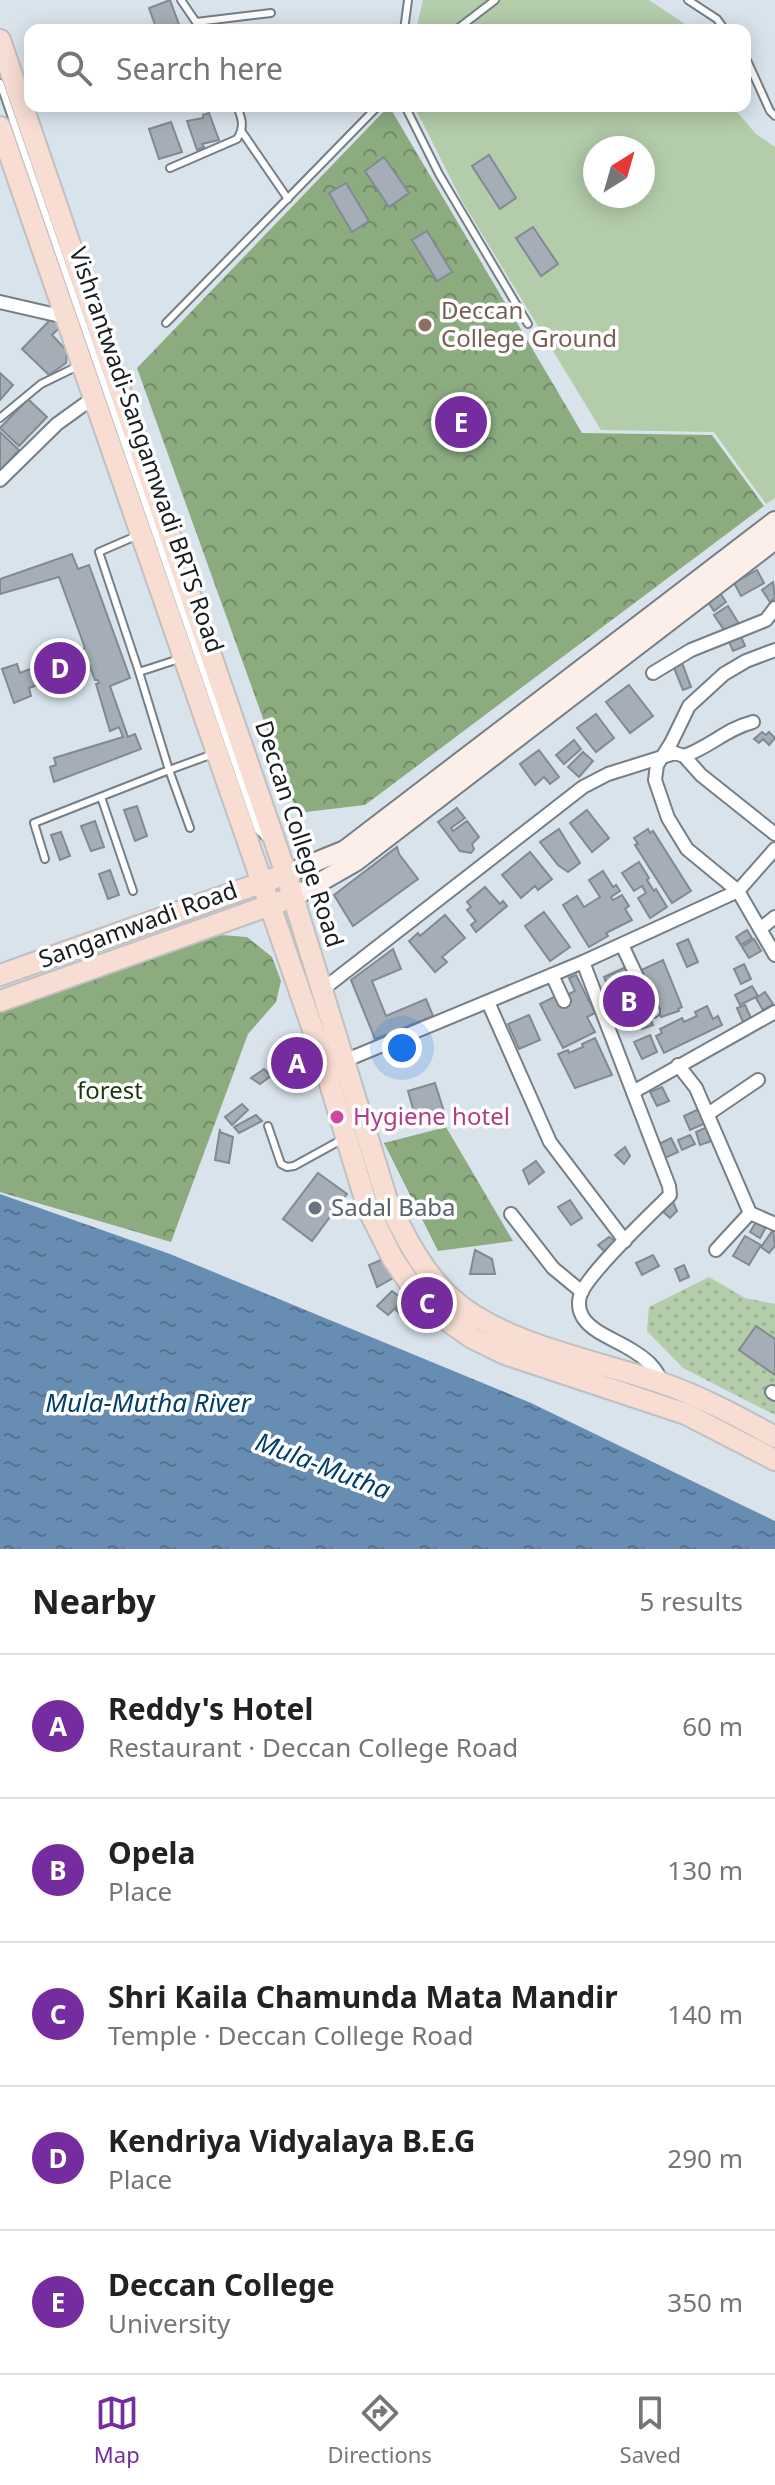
<!DOCTYPE html>
<meta charset="utf-8">
<style>
:root{--surface:#fff;--page:#f6f6f6;--text:#222;--muted:#767676;--line:#e0e0e0;--accent:#752c9f}
body{margin:0;font-family:"Noto Sans",sans-serif;background:var(--page);color:var(--text)}
.compass{position:absolute;left:583px;top:136px;width:72px;height:72px;border-radius:50%;background:var(--surface);box-shadow:0 4px 20px #0003;rotate:37deg}
.you{position:absolute;left:402px;top:1048px;width:28px;height:28px;margin:-20px;border:6px solid #fff;border-radius:50%;background:#1a73e8;box-shadow:0 0 0 12px #1a73e833}
.badge{display:grid;place-items:center;width:52px;height:52px;border-radius:50%;background:var(--accent);color:#fff;font-size:26px;font-weight:700}
.pin{position:absolute;translate:-50% -50%;border:4px solid #fff;box-shadow:0 2px 8px #0006}
.list{margin:0;padding:0;list-style:none}
h2{display:flex;justify-content:space-between;align-items:center;height:104px;margin:0;padding:0 32px;font-size:34px}
h2 small{font-size:26px;font-weight:400;color:var(--muted)}
.list li{display:grid;grid-template-columns:52px 1fr auto;gap:24px;align-items:center;box-sizing:border-box;height:144px;padding:0 32px;border-top:2px solid var(--line)}
.list b{display:block;font-size:30px;white-space:nowrap}
.list p{margin:0;font-size:26px;white-space:nowrap;color:var(--muted)}
.list em{font-size:26px;font-style:normal;color:var(--muted)}
.icon{flex:none;width:44px;height:44px;fill:none;stroke:currentColor;stroke-width:2;stroke-linecap:round;stroke-linejoin:round}
.map{position:relative;flex:none;width:775px;height:1549px;overflow:hidden}
.search{position:absolute;background:var(--surface);box-shadow:0 4px 20px #0003;left:24px;right:24px;top:24px;height:88px;display:flex;align-items:center;gap:20px;box-sizing:border-box;padding:0 28px;border-radius:16px;color:var(--muted);font-size:30px}
.sheet{height:824px;background:var(--surface)}
nav{display:flex;justify-content:space-around;align-items:center;box-sizing:border-box;height:112px;border-top:2px solid var(--line);background:var(--surface);font-size:22px;color:var(--muted)}
nav a{display:grid;justify-items:center;gap:4px}
nav .on{color:var(--accent)}
.map>svg:first-child{display:block}
</style>
<div class="map">
<svg width="775" height="1549" viewBox="0 0 775 1549">
<defs>
<pattern id="forest-crowns" width="20" height="18" patternUnits="userSpaceOnUse" patternTransform="scale(2)"><rect width="20" height="18" fill="#8cac80"/><path d="M2 6a3 3 0 1 1 6 0M12 15a3 3 0 1 1 6 0" fill="none" stroke="#728b68"/></pattern>
<pattern id="park-dots" width="8" height="8" patternUnits="userSpaceOnUse" patternTransform="scale(2)"><rect width="8" height="8" fill="#b3ccaa"/><path d="M2 2h.1M6 6h.1" fill="none" stroke="#99af92" stroke-width="1.8" stroke-linecap="round"/></pattern>
<pattern id="water-ripples" width="26" height="14" patternUnits="userSpaceOnUse" patternTransform="scale(2)"><rect width="26" height="14" fill="#688db3"/><path d="M2 4q2-2 4 0t4 0M15 11q2-2 4 0t4 0" fill="none" stroke="#557391"/></pattern>
</defs>
<rect width="100%" height="100%" fill="#d9e3eb"/>
<g fill="#b3ccaa" fill-rule="evenodd">
<path d="M423 0H649L694 30H416Z"/>
<path d="M414 106H732L756 134 775 147V498L766 504 714 432 601 430 462 201ZM595 148H643V196H595Z"/>
</g>
<g fill="url(#forest-crowns)">
<path d="M389 106 582 433 712 435 764 506 365 805 297 813 137 368Z"/>
<path d="M221 935 247 937 272 957 281 981 276 1002 248 1034 171 1242 0 1192V1010Z"/>
<path d="M446 1127 513 1241 438 1251 384 1143Z"/>
</g>
<path fill="url(#park-dots)" d="M709 1277 745 1298 775 1304V1415L683 1368 647 1331 649 1307Z"/>
<path fill="url(#water-ripples)" d="M0 1194 170 1254 531 1403 775 1521V1549H0Z"/>
<g fill="#a5aeb6" stroke="#818a92" stroke-width="2">
<path d="M170 0 181 30H157L149 8Z"/>
<path d="M209 113 219 140 202 144 204 147 197 150 187 121 203 118V115Z"/>
<path d="M171 122 182 152 159 159 149 129Z"/>
<path d="M489 155 516 198 500 209 472 166Z"/>
<path d="M384 157 409 193 389 207 365 171Z"/>
<path d="M346 183 369 221 352 232 329 193Z"/>
<path d="M533 227 558 264 541 276 516 238Z"/>
<path d="M427 231 452 272 437 281 412 240Z"/>
<path d="M52 318 61 326 52 335 67 351 66 363 49 375 22 349Z"/>
<path d="M0 373 13 385 0 400Z"/>
<path d="M28 399 47 417 19 446 0 428Z"/>
<path d="M0 432 19 450 0 471Z"/>
<path d="M72 554 78 569 89 565 130 678 110 686 128 737 135 734 141 749 54 782 50 767 56 765 54 758 123 737 119 727 110 731 96 684 99 683 98 680H95L90 667 29 688 31 696 14 703 2 669 17 664 20 673 85 648 59 577 0 594V579Z"/>
<path d="M757 570 764 583 741 596 734 583Z"/>
<path d="M773 582 775 598 770 602 762 590Z"/>
<path d="M720 593 726 602 714 611 708 602Z"/>
<path d="M728 606 739 624 726 633 714 615Z"/>
<path d="M740 634 745 646 733 651 728 639Z"/>
<path d="M681 660 691 687 683 690 672 663Z"/>
<path d="M629 685 653 716 630 733 606 702Z"/>
<path d="M596 714 614 738 596 752 577 728Z"/>
<path d="M762 732 766 735 769 732 775 738 769 745 763 739 759 743 754 739Z"/>
<path d="M574 740 581 749 564 764 556 755Z"/>
<path d="M539 750 559 777 550 784 544 777 535 785 520 764Z"/>
<path d="M583 752 593 761 579 777 568 767Z"/>
<path d="M137 806 147 836 135 841 124 810Z"/>
<path d="M457 808 465 818 451 828 453 831 467 821 479 837 472 844 474 849 471 853 460 851 438 822Z"/>
<path d="M587 810 609 838 592 852 570 823Z"/>
<path d="M95 821 104 847 91 851 81 826Z"/>
<path d="M559 829 580 863 568 872 558 865 540 842Z"/>
<path d="M648 829 650 833 653 831 691 891 672 903 635 845 638 844 634 838Z"/>
<path d="M61 832 70 856 60 860 51 835Z"/>
<path d="M397 847 399 854 418 879 353 926 334 895Z"/>
<path d="M530 852 552 879 538 890 535 886 521 898 502 875Z"/>
<path d="M639 862 649 878 647 880 654 891 656 889 667 907 650 918 638 898 646 893 642 886 634 891 622 873Z"/>
<path d="M110 870 119 895 108 899 99 874Z"/>
<path d="M603 871 613 887 616 885 620 891 611 897 613 900 622 895 629 906 625 909 632 920 606 933 608 936 589 947 563 905 577 896 584 907 600 897 589 880Z"/>
<path d="M485 887 500 904 503 901 507 906 476 932 471 925 476 921 467 910 471 907 467 902Z"/>
<path d="M544 912 570 947 550 961 525 926Z"/>
<path d="M445 915 465 938 442 957 447 962 435 972 409 941 418 933 420 936Z"/>
<path d="M747 930 752 938 741 945 736 937Z"/>
<path d="M688 939 698 962 687 967 677 944Z"/>
<path d="M754 939 761 951 749 958 742 947Z"/>
<path d="M393 949 401 969 372 981 386 1016 426 999 433 1016 375 1039 351 980Z"/>
<path d="M663 960 682 1007 678 1009 679 1011 661 1017 639 971Z"/>
<path d="M744 964 751 979 741 984 734 969Z"/>
<path d="M628 966 653 1025 642 1029 641 1025 627 1030 604 977Z"/>
<path d="M576 975 595 1013 587 1017 595 1032 563 1048 540 1004 556 996 561 1007 569 1003 565 996 575 991 569 978Z"/>
<path d="M752 986 758 996 740 1005 735 995Z"/>
<path d="M765 992 773 1004 763 1010 756 998Z"/>
<path d="M745 1005 751 1018 743 1022 737 1008Z"/>
<path d="M707 1006 713 1019 718 1016 722 1025 664 1053 656 1036 662 1033 660 1029 682 1018 684 1022 697 1016 695 1012Z"/>
<path d="M529 1015 540 1040 519 1049 508 1024Z"/>
<path d="M650 1035 657 1052 642 1059 634 1042Z"/>
<path d="M595 1038 612 1075 575 1088 558 1054 568 1050 569 1053 583 1047 582 1044Z"/>
<path d="M301 1039 315 1069 295 1079 276 1055Z"/>
<path d="M264 1069 271 1076 260 1084 251 1078Z"/>
<path d="M435 1083 446 1118 418 1126 408 1091Z"/>
<path d="M662 1087 669 1101 657 1106 650 1092Z"/>
<path d="M242 1104 248 1110 232 1125 225 1117Z"/>
<path d="M701 1108 708 1122 690 1130 684 1116Z"/>
<path d="M256 1115 262 1121 239 1133 234 1127Z"/>
<path d="M709 1126 715 1140 700 1145 696 1132Z"/>
<path d="M220 1129V1132L233 1137 229 1163 215 1160Z"/>
<path d="M690 1135 695 1144 682 1150 678 1140Z"/>
<path d="M671 1138 678 1152 665 1158 659 1144Z"/>
<path d="M625 1147 630 1156 624 1164 615 1155Z"/>
<path d="M536 1161 544 1172 529 1184 523 1170Z"/>
<path d="M318 1173 347 1194 312 1241 283 1219Z"/>
<path d="M570 1200 582 1218 571 1225 558 1207Z"/>
<path d="M673 1202 677 1211 670 1218 661 1210Z"/>
<path d="M756 1222 766 1227 760 1238 750 1232Z"/>
<path d="M773 1230 775 1246 769 1253 761 1247Z"/>
<path d="M745 1236 761 1245 749 1265 733 1256Z"/>
<path d="M609 1237 619 1243 606 1253 598 1245Z"/>
<path d="M475 1250 492 1259 495 1274H470Z"/>
<path d="M653 1255 659 1266 642 1275 636 1263Z"/>
<path d="M381 1260 395 1277 377 1287 369 1265Z"/>
<path d="M684 1265 689 1277 680 1281 675 1269Z"/>
<path d="M392 1291 404 1300 388 1315 377 1306Z"/>
<path d="M406 1303 420 1313 409 1323 396 1310Z"/>
<path d="M756 1326 775 1339V1375L739 1350Z"/>
</g>
<g fill="none" stroke-linecap="round" stroke-linejoin="round">
<g stroke="#767e86" stroke-width="10">
<g id="lane">
<path d="M181 0 196 22 271 13"/>
<path d="M688 0 717 19 725 30"/>
<path d="M404 30 408 0"/>
<path d="M456 30 495 0"/>
<path d="M745 56 770 111 775 116"/>
<path d="M0 83 258 830 265 837"/>
<path d="M405 106 439 174 528 324"/>
<path d="M242 132 288 199"/>
<path d="M170 168 237 139C245 127 242 119 237 106"/>
<path d="M166 323 378 106"/>
<path d="M0 418 41 384 78 366"/>
<path d="M139 672 182 658"/>
<path d="M101 797 133 891"/>
<path d="M190 828 169 770 213 754"/>
<path d="M45 859 34 823 169 770 139 672 99 552 136 536"/>
<path d="M268 1126 281 1164 287 1167 294 1166 343 1139"/>
</g>
</g>
<g stroke="#767e86" stroke-width="16">
<g id="street">
<path d="M0 302 65 317"/>
<path d="M0 480 57 424 93 398"/>
<path d="M775 650 746 661 724 674 689 706 671 743 657 765 655 780 668 818 687 849 738 891 775 955"/>
<path d="M653 673 691 650 766 620 775 608"/>
<path d="M684 756C710 747 726 729 753 722"/>
<path d="M760 929 775 917"/>
<path d="M622 945 653 1011"/>
<path d="M583 962 669 1186 670 1195C651 1214 586 1275 580 1296 578 1304 579 1312 584 1319 594 1333 616 1340 630 1349 645 1358 657 1367 662 1384"/>
<path d="M552 975 564 1001"/>
<path d="M322 990 583 787 608 774 675 753 684 756 701 775 775 834"/>
<path d="M488 1002 550 1142 625 1241"/>
<path d="M344 1061 583 962 738 891 775 849"/>
<path d="M678 1065 696 1088 750 1213 775 1224"/>
<path d="M633 1092 775 1012"/>
<path d="M708 1114 758 1080"/>
<path d="M511 1214 553 1268 582 1292"/>
<path d="M716 1250 750 1213"/>
<path d="M772 1392 775 1394"/>
</g>
</g>
<g stroke="#767e86" stroke-width="22">
<g id="secondary">
<path d="M286 874 345 850 775 521"/>
<path d="M294 897 355 862 775 540"/>
</g>
</g>
<g stroke="#bfc0c1" stroke-width="24">
<g id="primary">
<path d="M0 40 286 874 387 1200C405 1236 421 1270 450 1297 500 1344 594 1360 659 1382 700 1396 737 1416 775 1437"/>
<path d="M0 127 318 1044 368 1209 393 1259 413 1288 438 1314 472 1338 505 1354 686 1414 775 1460"/>
<path d="M0 975 275 878"/>
<path d="M0 1001 282 901"/>
</g>
</g>
<use href="#lane" stroke="#fff" stroke-width="6"/>
<use href="#street" stroke="#fff" stroke-width="12"/>
<use href="#secondary" stroke="#fceee8" stroke-width="18"/>
<use href="#primary" stroke="#f8ddd2" stroke-width="20"/>
</g>
<circle fill="#8d6e63" stroke="#fff" stroke-width="3" cx="425" cy="325" r="8"/>
<circle fill="#d1479c" stroke="#fff" stroke-width="3" cx="337" cy="1117" r="8"/>
<circle fill="#6b7280" stroke="#fff" stroke-width="3" cx="315" cy="1208" r="8"/>
<g text-anchor="middle" stroke-width="7" stroke-linejoin="round" paint-order="stroke">
<g font-size="24" fill="#785e54" stroke="#fff" text-anchor="start">
<text x="441" y="319">Deccan<tspan x="441" dy="28">College Ground</tspan></text>
</g>
<g font-size="24" fill="#1b1e21" stroke="#fff">
<text transform="translate(146 450) rotate(71)" y="8">Vishrantwadi-Sangamwadi BRTS Road</text>
<text transform="translate(299 834) rotate(72)" y="8">Deccan College Road</text>
<text transform="translate(138 925) rotate(-20)" y="8">Sangamwadi Road</text>
</g>
<g font-size="24" fill="#1b3a0c" stroke="#fff">
<text x="110" y="1099">forest</text>
</g>
<g font-size="24" fill="#b23c85" stroke="#fff" text-anchor="start">
<text x="353" y="1125">Hygiene hotel</text>
</g>
<g font-size="24" fill="#5b616d" stroke="#fff" text-anchor="start">
<text x="331" y="1216">Sadal Baba</text>
</g>
<g font-size="26" font-style="italic" fill="#003e6e" stroke="#fff">
<text x="148" y="1412">Mula-Mutha River</text>
<text transform="translate(323 1466) rotate(21)" y="9">Mula-Mutha</text>
</g>
</g>
</svg>
<svg class="compass" viewBox="-18 -18 36 36"><path d="M0-13l5 13h-10z" fill="#e53935"/><path d="M0 13l5-13h-10z" fill="#767676"/></svg>
<div class="you"></div>
<div class="pin badge" style="left:297px;top:1063px">A</div>
<div class="pin badge" style="left:629px;top:1001px">B</div>
<div class="pin badge" style="left:427px;top:1303px">C</div>
<div class="pin badge" style="left:60px;top:668px">D</div>
<div class="pin badge" style="left:461px;top:422px">E</div>
<div class="search"><svg class="icon" aria-label="search" viewBox="0 0 24 24"><circle cx="10" cy="10" r="6"/><path d="M15 15l6 6"/></svg>Search here</div>
</div>
<section class="sheet">
<h2>Nearby<small>5 results</small></h2>
<ul class="list">
<li><span class="badge">A</span><div><b>Reddy's Hotel</b><p>Restaurant · Deccan College Road</p></div><em>60 m</em></li>
<li><span class="badge">B</span><div><b>Opela</b><p>Place</p></div><em>130 m</em></li>
<li><span class="badge">C</span><div><b>Shri Kaila Chamunda Mata Mandir</b><p>Temple · Deccan College Road</p></div><em>140 m</em></li>
<li><span class="badge">D</span><div><b>Kendriya Vidyalaya B.E.G</b><p>Place</p></div><em>290 m</em></li>
<li><span class="badge">E</span><div><b>Deccan College</b><p>University</p></div><em>350 m</em></li>
</ul>
</section>
<nav>
<a class="on"><svg class="icon" aria-label="map" viewBox="0 0 24 24"><path d="M3 6l6-2 6 2 6-2v14l-6 2-6-2-6 2zM9 4v14M15 6v14"/></svg>Map</a>
<a><svg class="icon" aria-label="directions" viewBox="0 0 24 24"><path d="M12 3l9 9-9 9-9-9zM9 14v-3h6M13 9l2 2-2 2"/></svg>Directions</a>
<a><svg class="icon" aria-label="saved" viewBox="0 0 24 24"><path d="M7 4h10v16l-5-4-5 4z"/></svg>Saved</a>
</nav>
